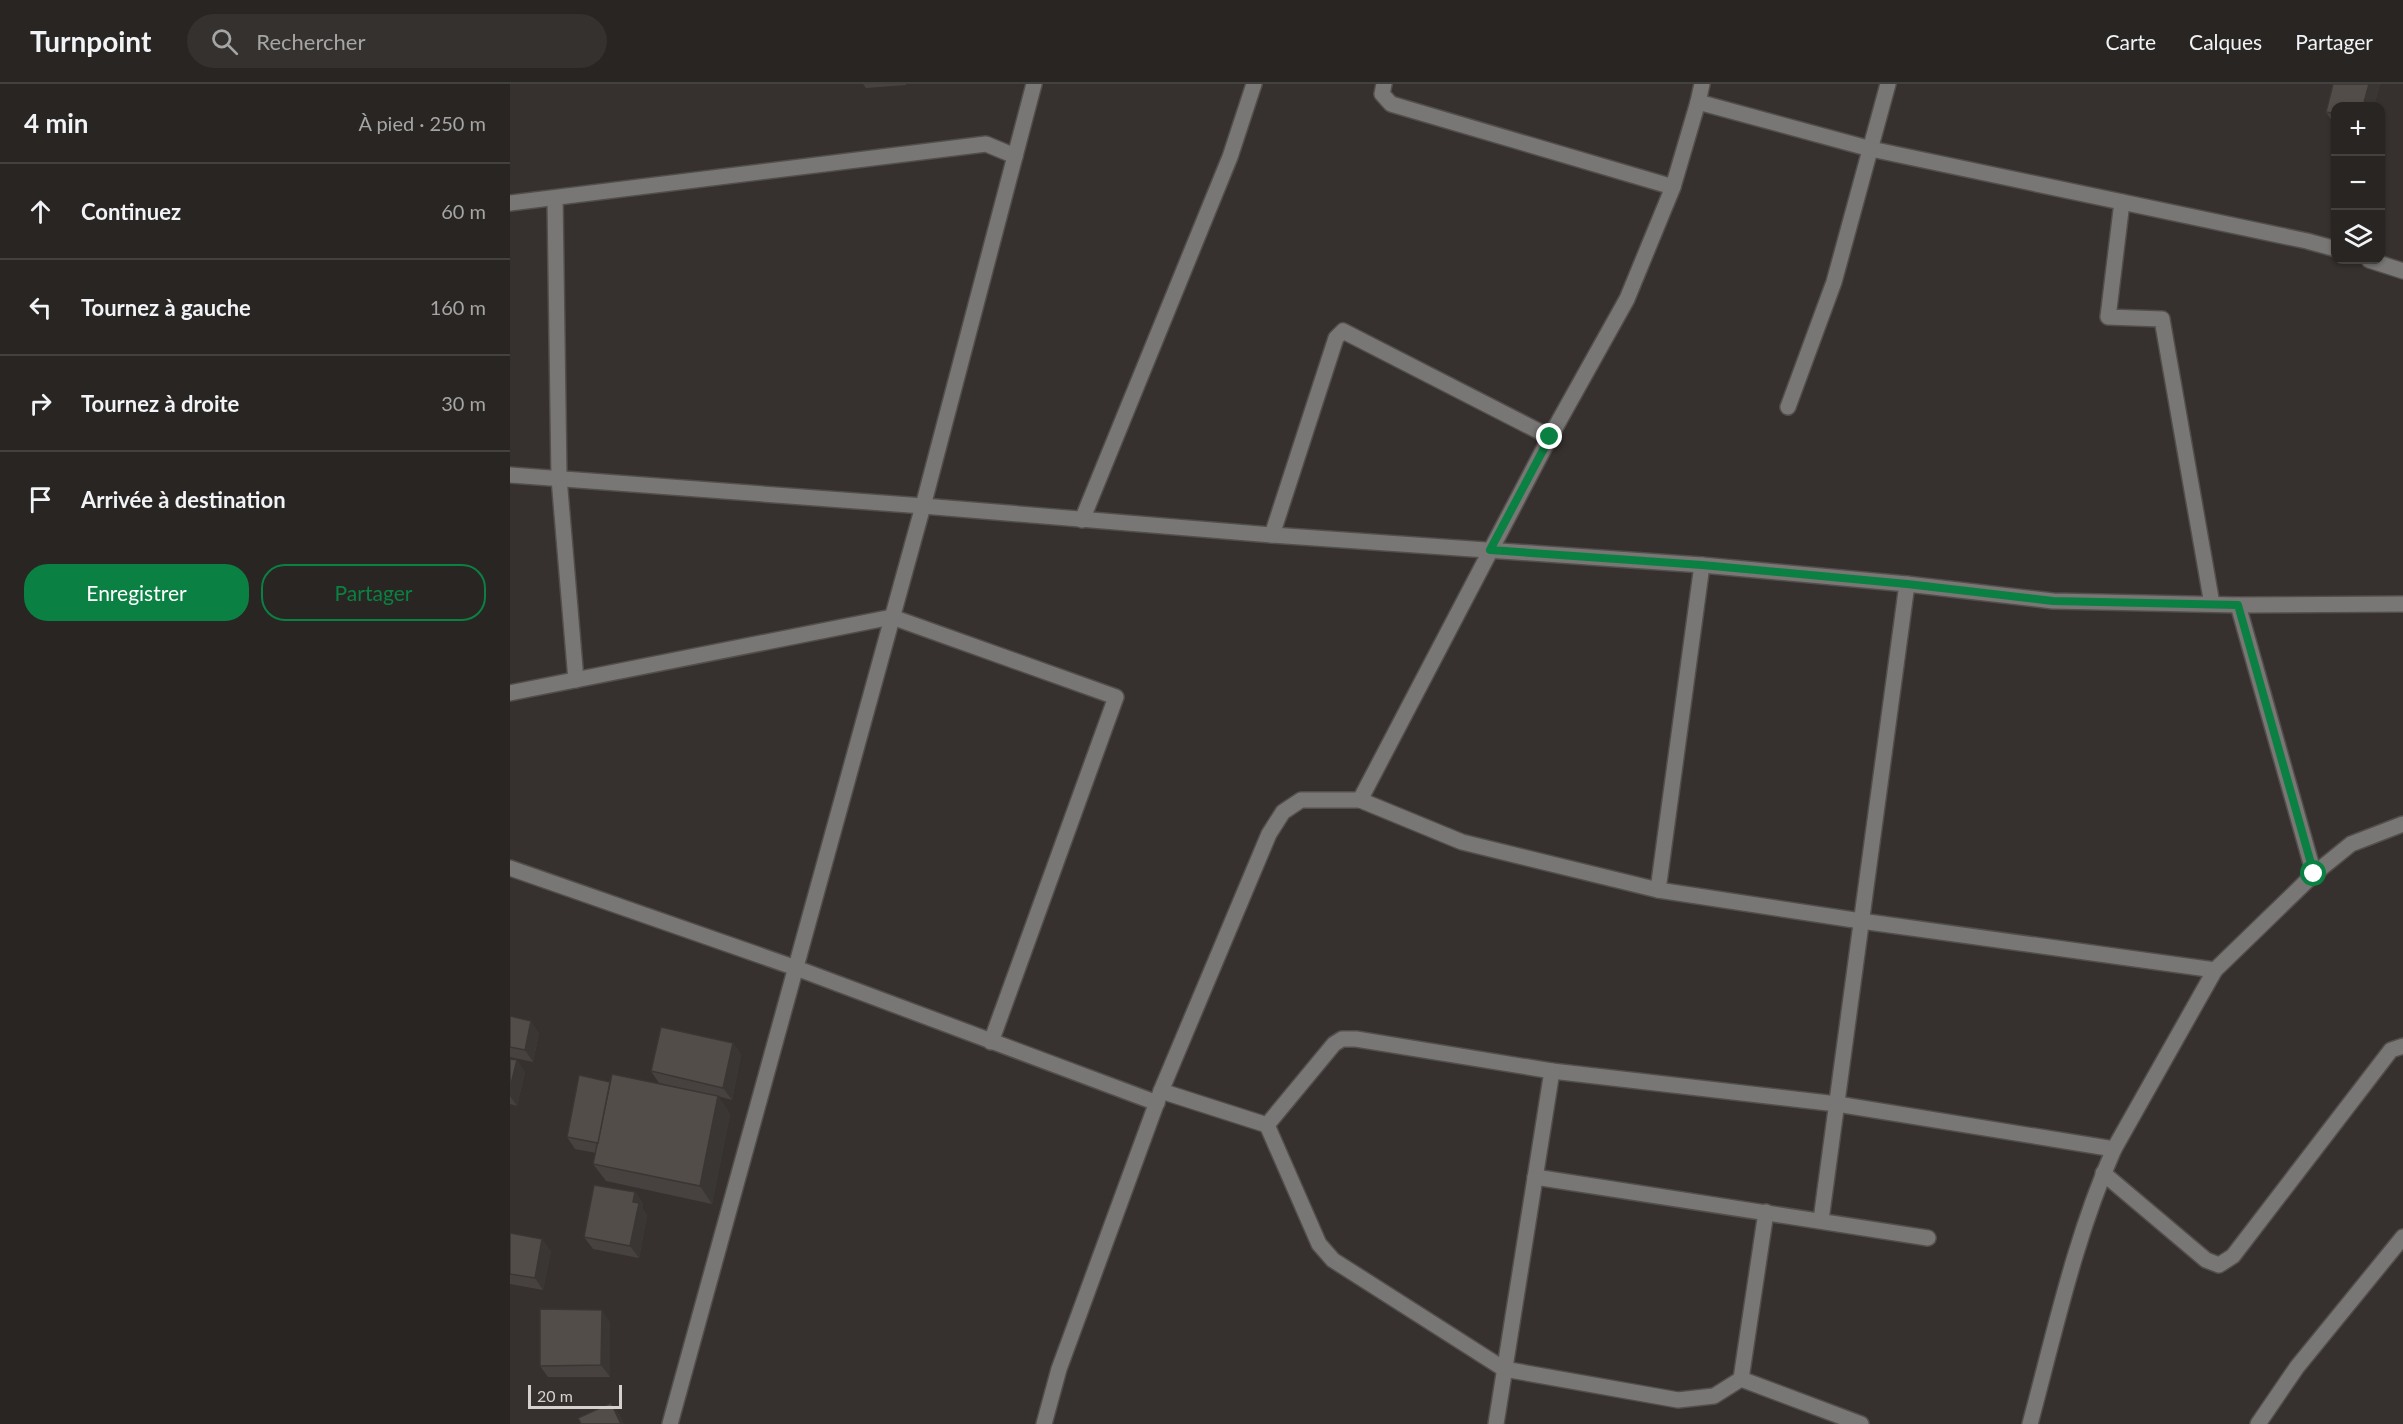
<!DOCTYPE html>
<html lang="fr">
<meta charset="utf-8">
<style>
:root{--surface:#282522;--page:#34312f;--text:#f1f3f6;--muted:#a5a5a5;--line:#444240;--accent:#0b8043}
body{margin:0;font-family:Lato,sans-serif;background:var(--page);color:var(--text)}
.controls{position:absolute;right:18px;top:18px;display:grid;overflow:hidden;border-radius:12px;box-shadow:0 2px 4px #0004}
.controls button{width:54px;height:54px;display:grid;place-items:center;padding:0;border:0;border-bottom:2px solid var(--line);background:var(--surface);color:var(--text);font:30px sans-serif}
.scale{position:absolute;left:18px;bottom:15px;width:94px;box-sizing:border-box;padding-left:6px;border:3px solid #d4d1cf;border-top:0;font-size:16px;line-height:21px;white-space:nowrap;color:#d4d1cf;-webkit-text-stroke:4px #36312e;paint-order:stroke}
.stop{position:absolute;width:18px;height:18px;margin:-14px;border:4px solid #0b8043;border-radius:50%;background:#fff}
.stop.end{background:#0b8043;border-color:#fff;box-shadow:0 2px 6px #0008}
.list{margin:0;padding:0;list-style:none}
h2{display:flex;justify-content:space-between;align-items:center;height:78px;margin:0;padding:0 24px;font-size:26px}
h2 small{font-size:20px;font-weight:400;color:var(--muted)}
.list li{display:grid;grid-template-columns:39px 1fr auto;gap:18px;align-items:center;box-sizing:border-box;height:96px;padding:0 24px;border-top:2px solid var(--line)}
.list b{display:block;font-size:22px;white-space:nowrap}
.list em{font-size:20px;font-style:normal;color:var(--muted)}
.actions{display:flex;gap:12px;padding:18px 24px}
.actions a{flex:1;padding:14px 0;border:2px solid var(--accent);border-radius:24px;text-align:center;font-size:21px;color:var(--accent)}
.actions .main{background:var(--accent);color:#fff}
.icon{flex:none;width:33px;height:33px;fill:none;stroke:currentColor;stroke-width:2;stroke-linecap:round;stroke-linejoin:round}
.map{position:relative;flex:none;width:1893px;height:1340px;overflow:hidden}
header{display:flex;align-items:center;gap:36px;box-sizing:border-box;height:84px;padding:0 30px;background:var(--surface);border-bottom:2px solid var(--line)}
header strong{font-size:28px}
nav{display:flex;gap:33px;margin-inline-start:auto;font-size:21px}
.search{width:420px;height:54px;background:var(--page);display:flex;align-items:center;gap:15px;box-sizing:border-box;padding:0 21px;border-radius:33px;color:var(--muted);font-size:22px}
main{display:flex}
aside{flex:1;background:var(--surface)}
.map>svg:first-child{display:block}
</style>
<header>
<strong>Turnpoint</strong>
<div class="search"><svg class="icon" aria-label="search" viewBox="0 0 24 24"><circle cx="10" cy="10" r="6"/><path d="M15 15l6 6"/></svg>Rechercher</div>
<nav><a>Carte</a><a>Calques</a><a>Partager</a></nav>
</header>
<main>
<aside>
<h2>4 min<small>À pied · 250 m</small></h2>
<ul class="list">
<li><svg class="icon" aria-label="ahead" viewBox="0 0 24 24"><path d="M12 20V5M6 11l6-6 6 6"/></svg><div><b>Continuez</b></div><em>60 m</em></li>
<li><svg class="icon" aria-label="left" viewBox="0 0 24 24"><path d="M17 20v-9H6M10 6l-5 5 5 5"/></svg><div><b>Tournez à gauche</b></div><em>160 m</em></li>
<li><svg class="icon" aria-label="right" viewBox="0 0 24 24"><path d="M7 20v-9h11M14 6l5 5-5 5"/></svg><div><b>Tournez à droite</b></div><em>30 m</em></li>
<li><svg class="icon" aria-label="arrive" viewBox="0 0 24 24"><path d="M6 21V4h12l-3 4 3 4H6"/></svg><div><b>Arrivée à destination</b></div></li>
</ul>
<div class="actions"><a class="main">Enregistrer</a><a>Partager</a></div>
</aside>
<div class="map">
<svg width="1893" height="1340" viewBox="0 0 1893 1340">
<rect width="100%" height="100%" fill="#36312e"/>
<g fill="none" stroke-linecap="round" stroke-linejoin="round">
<g stroke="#524e4b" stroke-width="18">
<g id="minor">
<path d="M874 0 872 10 881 20 1163 103"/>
<path d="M1188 18 1192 0"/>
<path d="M45 114 49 394 66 596"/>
<path d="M1612 118 1598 233 1652 235 1702 520"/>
<path d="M0 119 476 60 505 72"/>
<path d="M1859 176 1893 187"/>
<path d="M1278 323 1324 198 1378 0"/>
<path d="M0 391 413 422 762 451 1192 481 1397 500 1543 517 1728 521 1893 520"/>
<path d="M572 436 720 73 744 0"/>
<path d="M762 451 826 254 833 247 1040 353"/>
<path d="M1728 521 1804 790"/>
<path d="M0 609 382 533 606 613 481 958"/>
<path d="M850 716 1040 353 1117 215 1163 103 1188 18 1361 65 1797 157 1826 165"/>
<path d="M0 784 286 884 647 1019"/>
<path d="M1148 806 1192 481"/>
<path d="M651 1007 757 1041 824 960 832 955H846L1042 987 1327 1020 1604 1065"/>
<path d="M757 1041 809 1160 823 1176 994 1285 1168 1316 1204 1312 1231 1295"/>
<path d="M1593 1089 1696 1176 1709 1181 1723 1172 1881 966 1893 962"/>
<path d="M1025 1093 1418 1154"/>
<path d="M1256 1128 1231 1295 1351 1340"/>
<path d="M1311 1136 1397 500"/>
<path d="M160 1340 413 422 524 0"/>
<path d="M534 1340 549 1285 651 1007 759 750 773 728 791 716H850L952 758 1148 806 1351 837 1705 886 1804 790 1841 760 1893 740"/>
<path d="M986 1340 1042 987"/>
<path d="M1520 1340C1545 1247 1565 1153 1604 1065L1705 886"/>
<path d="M1748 1340 1787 1283 1893 1153"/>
</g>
</g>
<use href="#minor" stroke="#797775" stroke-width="15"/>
</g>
<g fill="#474240">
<path d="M353 0H396V1L356 4Z"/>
<path d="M1823 0H1870L1864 22H1826V40H1824L1816 28Z"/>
<path d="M0 932 29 949 23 978 0 973Z"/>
<path d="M223 959 231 971 222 1016 208 1012 220 1030 202 1120 96 1097 83 1080 86 1069 65 1065 57 1053 100 998 202 1011 149 999 141 987Z"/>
<path d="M0 975 7 976 15 988 7 1022 0 1020Z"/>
<path d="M125 1108 133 1120 132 1124 137 1131 129 1174 83 1165 74 1153Z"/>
<path d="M0 1149 41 1167 33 1206 0 1200Z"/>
<path d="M100 1238V1293H38L30 1282Z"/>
</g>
<g fill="#3a3634">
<path d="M1859 0H1870L1864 22H1853Z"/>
<path d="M21 937 29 949 23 978 15 966Z"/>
<path d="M223 959 231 971 222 1016 213 1004Z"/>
<path d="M7 976 15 988 7 1022 0 1012V1004Z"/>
<path d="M208 1012 220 1030 202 1120 190 1102Z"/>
<path d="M125 1108 133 1120 132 1124 137 1131 129 1174 120 1162 123 1118Z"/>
<path d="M32 1155 41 1167 33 1206 25 1194Z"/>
<path d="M92 1226 100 1238V1293L91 1281Z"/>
<path d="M101 1319 110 1331 114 1340H111Z"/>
</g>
<g fill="#534d4a" stroke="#3a3634" stroke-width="1.5">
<path d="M1823 0H1859L1853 22H1826V30L1816 28Z"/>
<path d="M0 932 21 937 15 966 0 963Z"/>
<path d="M151 943 223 959 213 1004 141 987Z"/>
<path d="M0 975 7 976 0 1004Z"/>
<path d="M102 990 208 1012 190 1102 83 1080Z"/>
<path d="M69 991 100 998 88 1059 57 1053Z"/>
<path d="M84 1101 125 1108 123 1118 129 1119 120 1162 74 1153Z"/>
<path d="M0 1149 32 1155 25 1194 0 1190Z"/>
<path d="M30 1225 92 1226 91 1281 30 1282Z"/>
<path d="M101 1319 111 1340H71L68 1334Z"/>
</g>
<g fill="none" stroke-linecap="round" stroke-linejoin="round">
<path stroke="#0b8043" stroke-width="8" d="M1040 353 980 466 1192 481 1397 500 1543 517 1728 521 1804 790"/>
</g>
</svg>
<div class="controls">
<button>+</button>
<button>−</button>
<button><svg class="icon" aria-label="layers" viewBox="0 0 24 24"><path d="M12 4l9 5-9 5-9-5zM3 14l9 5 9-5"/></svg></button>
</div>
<div class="scale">20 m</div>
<div class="stop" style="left:1804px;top:790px"></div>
<div class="stop end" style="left:1040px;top:353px"></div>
</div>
</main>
